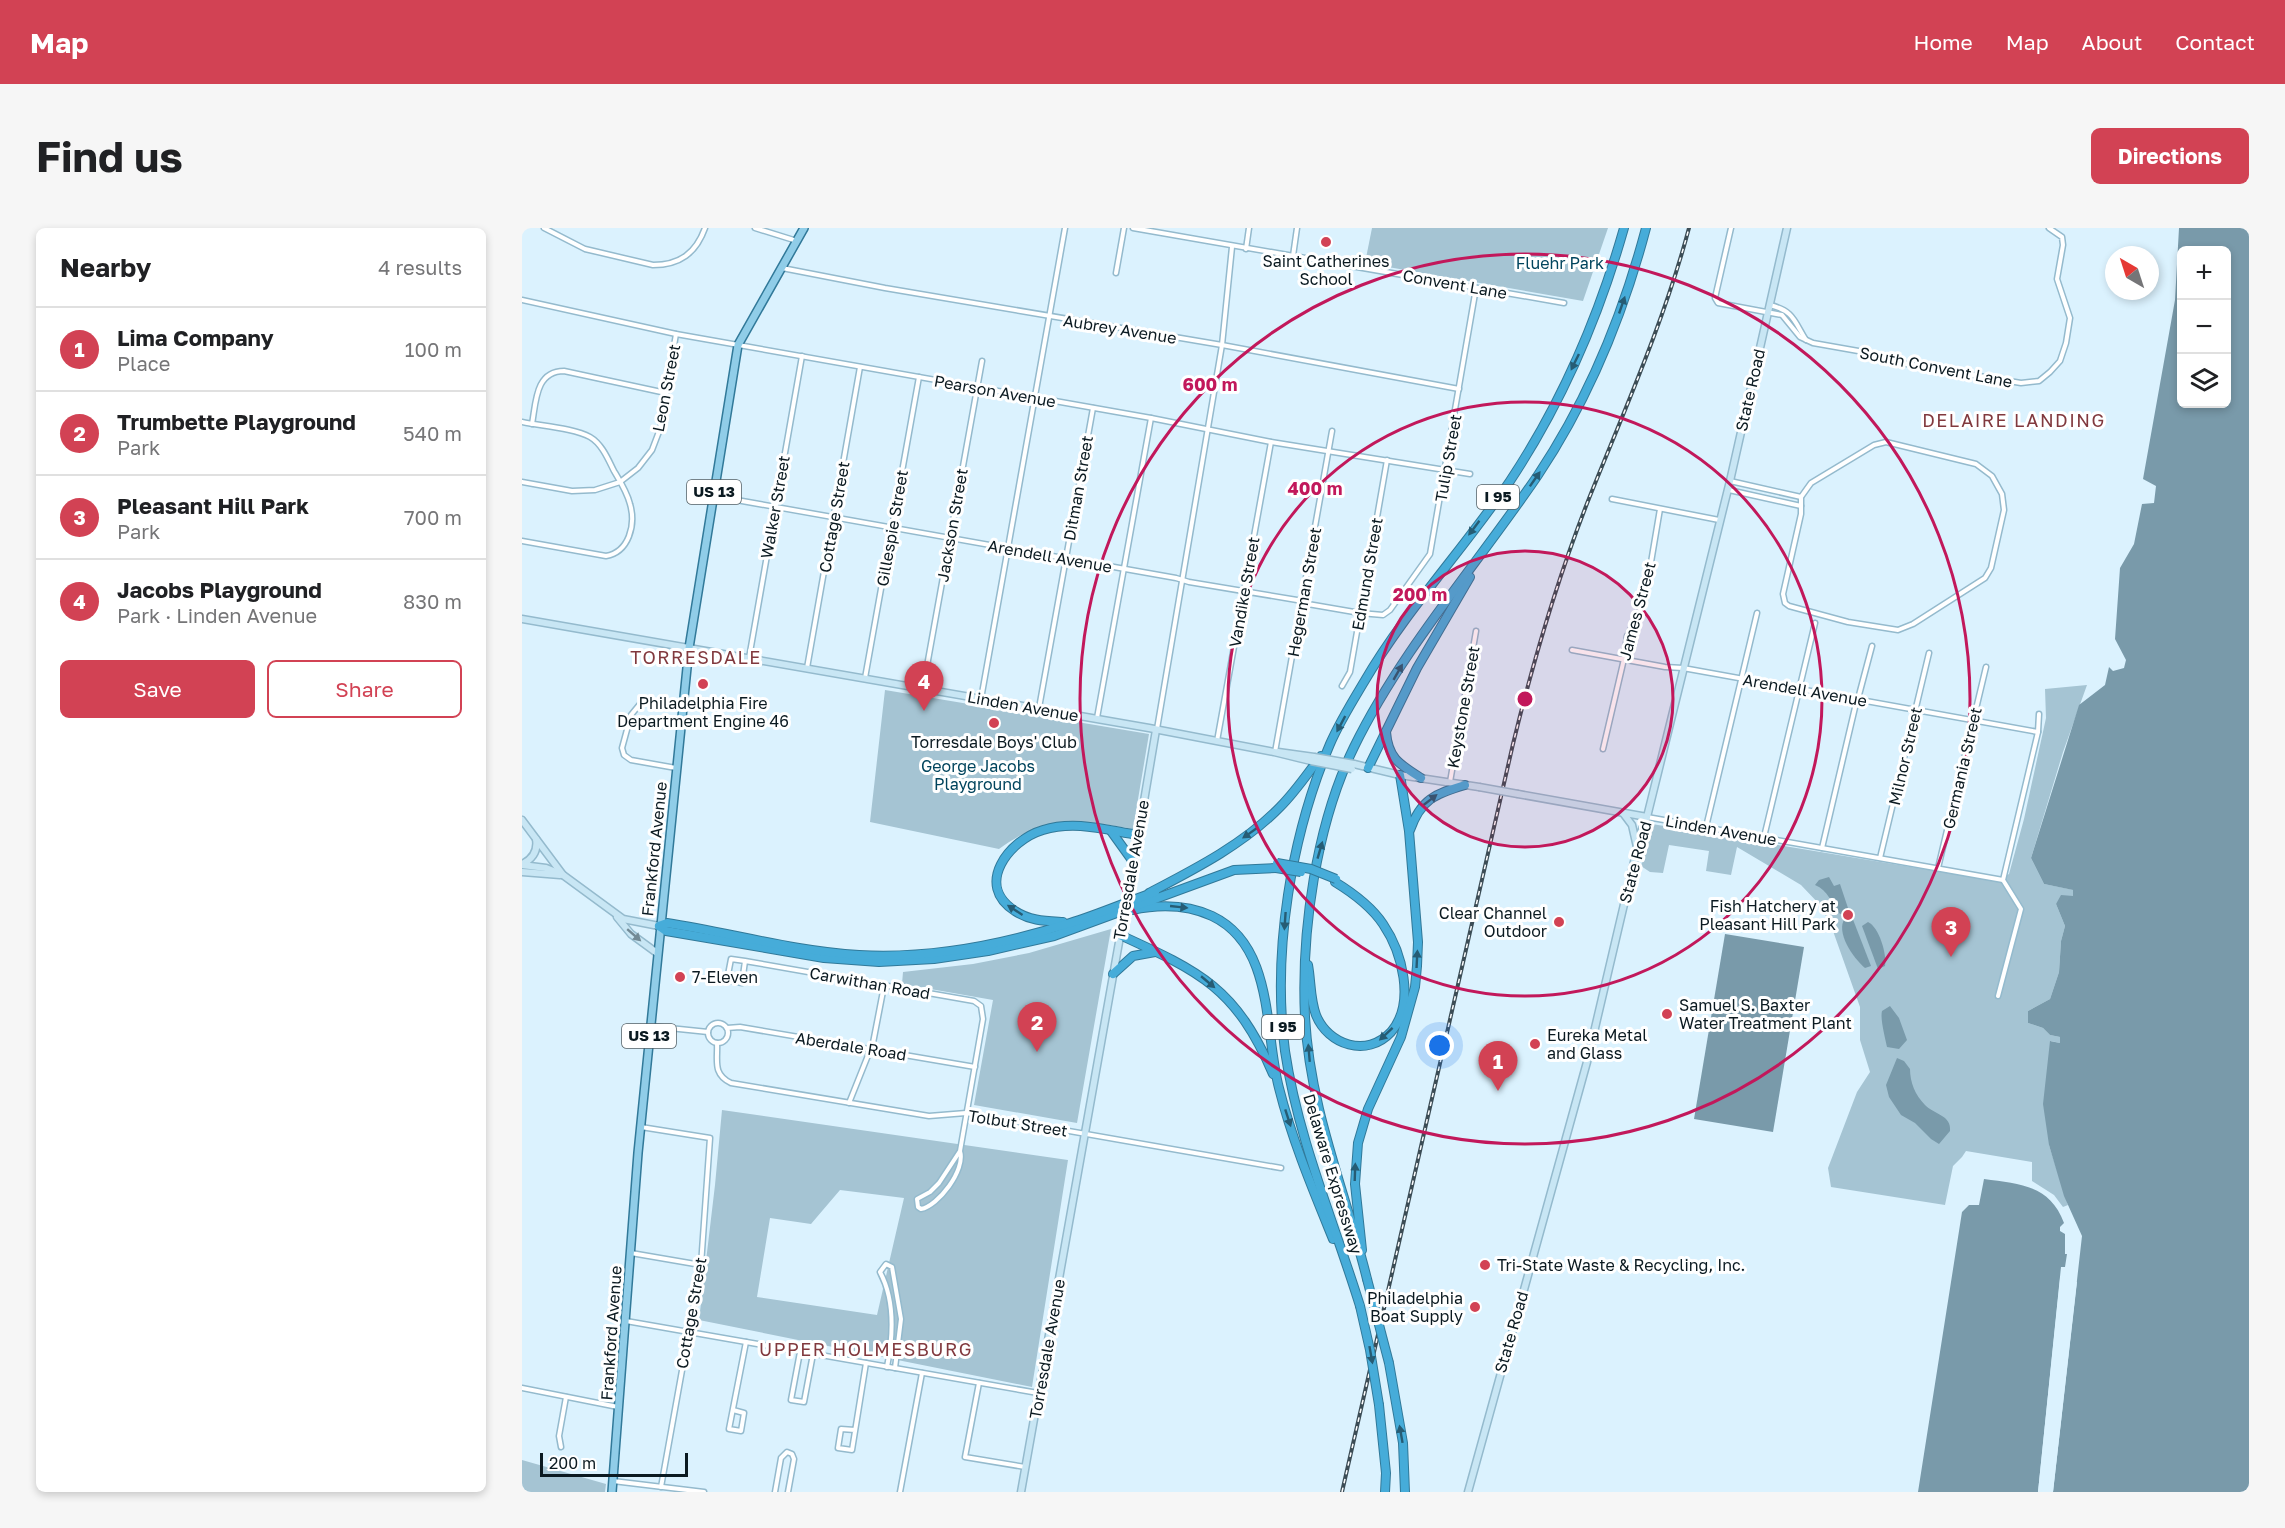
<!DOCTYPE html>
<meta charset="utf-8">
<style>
:root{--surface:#fff;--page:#f6f6f6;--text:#202124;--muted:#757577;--line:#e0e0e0;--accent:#d24254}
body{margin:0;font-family:"Golos Text",sans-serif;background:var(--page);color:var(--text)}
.controls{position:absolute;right:18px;top:18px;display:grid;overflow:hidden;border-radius:9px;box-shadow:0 3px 9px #0003}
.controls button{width:54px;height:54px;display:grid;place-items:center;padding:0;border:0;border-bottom:2px solid var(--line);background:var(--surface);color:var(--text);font:30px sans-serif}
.compass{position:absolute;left:1583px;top:18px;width:54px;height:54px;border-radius:50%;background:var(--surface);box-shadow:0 3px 9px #0003;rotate:321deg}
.scale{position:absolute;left:18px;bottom:15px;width:148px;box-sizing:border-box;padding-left:6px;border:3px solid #0b1a21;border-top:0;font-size:16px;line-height:21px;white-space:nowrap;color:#0b1a21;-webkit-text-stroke:4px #fff;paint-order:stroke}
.you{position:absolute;left:918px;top:818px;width:21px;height:21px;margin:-15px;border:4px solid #fff;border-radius:50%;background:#1a73e8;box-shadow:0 0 0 9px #1a73e833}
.badge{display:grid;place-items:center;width:39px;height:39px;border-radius:50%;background:var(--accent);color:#fff;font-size:20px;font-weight:700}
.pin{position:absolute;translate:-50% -50px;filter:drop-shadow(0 2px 3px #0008)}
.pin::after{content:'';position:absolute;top:32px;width:21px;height:18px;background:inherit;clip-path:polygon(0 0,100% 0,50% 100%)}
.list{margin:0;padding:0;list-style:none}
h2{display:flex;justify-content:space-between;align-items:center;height:78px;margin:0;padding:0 24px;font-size:26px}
h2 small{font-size:20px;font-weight:400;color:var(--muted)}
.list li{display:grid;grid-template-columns:39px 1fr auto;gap:18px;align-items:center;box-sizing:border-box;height:84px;padding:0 24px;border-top:2px solid var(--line)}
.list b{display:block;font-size:22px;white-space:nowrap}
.list p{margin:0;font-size:20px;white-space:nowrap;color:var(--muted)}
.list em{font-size:20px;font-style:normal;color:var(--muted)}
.actions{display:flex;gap:12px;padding:18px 24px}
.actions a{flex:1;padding:14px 0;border:2px solid var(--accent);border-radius:9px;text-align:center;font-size:21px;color:var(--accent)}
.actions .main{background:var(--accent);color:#fff}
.icon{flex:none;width:33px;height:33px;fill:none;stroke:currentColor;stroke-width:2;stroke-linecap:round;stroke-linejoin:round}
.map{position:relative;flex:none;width:1727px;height:1264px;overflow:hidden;border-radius:9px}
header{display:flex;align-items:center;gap:36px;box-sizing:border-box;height:84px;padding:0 30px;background:var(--accent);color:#fff}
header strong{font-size:28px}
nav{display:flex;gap:33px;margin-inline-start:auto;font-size:21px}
.intro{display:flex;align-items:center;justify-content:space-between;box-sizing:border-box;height:144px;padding:0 36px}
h1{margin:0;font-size:42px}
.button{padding:15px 27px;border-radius:9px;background:var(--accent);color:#fff;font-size:21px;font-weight:700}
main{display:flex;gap:36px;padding:0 36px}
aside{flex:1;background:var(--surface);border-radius:9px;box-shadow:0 3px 9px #0003}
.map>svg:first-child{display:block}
</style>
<header>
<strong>Map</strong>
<nav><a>Home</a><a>Map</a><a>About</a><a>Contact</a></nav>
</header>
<div class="intro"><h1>Find us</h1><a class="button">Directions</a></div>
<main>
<aside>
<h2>Nearby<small>4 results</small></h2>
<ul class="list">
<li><span class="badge">1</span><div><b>Lima Company</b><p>Place</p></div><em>100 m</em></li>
<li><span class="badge">2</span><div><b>Trumbette Playground</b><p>Park</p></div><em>540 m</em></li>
<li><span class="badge">3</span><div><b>Pleasant Hill Park</b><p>Park</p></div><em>700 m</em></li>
<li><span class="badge">4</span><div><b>Jacobs Playground</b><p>Park · Linden Avenue</p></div><em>830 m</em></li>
</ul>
<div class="actions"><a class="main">Save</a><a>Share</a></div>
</aside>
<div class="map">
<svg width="1727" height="1264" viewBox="0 0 1727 1264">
<rect width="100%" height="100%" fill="#dbf2fe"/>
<g fill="#a5c4d3" fill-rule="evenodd">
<path d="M850 0H1086L1061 73 843 35Z"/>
<path d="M1565 457 1541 524 1509 630 1522 656 1552 662V668L1534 676 1543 698 1539 713 1537 744 1528 771 1506 783V795L1521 800 1528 807 1538 809V815L1529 813 1527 917 1546 977 1541 979 1532 967 1510 953V934L1444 923 1440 929 1431 938 1423 977 1309 959 1306 940 1335 864 1348 844 1338 812V779L1311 703 1299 678 1279 657 1215 619 1209 647 1184 643 1187 623 1147 617 1141 645 1128 644 1119 638 1130 596 1474 653 1487 646 1502 591 1524 490 1523 461Z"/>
<path d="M363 462 627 506 611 601C556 591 525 586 477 621L348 594Z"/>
<path d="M589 701 555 895 452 877 471 772 380 756 381 744 451 736 507 725Z"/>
<path d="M200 882 546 932 510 1159 177 1092 193 957ZM318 962 382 970 355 1087 235 1069 248 990 289 996Z"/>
<path d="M0 1232 84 1256 83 1264H0Z"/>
</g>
<g fill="#799aaa" fill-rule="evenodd">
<path d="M1657 0H1727V1264H1531L1560 1008 1542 968 1527 917 1521 876 1528 813 1538 815V809L1528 807 1521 800 1506 795V783L1528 771 1537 744 1539 713 1543 698 1534 676 1539 667 1551 668V662L1522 656 1509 630 1557 477 1583 457 1587 439 1591 443 1602 440 1604 432 1593 411 1598 340 1612 316 1620 276 1632 275 1634 258 1621 251 1653 72ZM1660 22H1704V176H1660Z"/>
<path d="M1307 649 1312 658 1318 656 1327 683 1318 686C1310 676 1306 662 1293 657L1297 652Z"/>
<path d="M1330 689 1349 738 1343 740C1331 730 1313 704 1323 690Z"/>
<path d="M1346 694C1357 699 1365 726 1363 738L1356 741 1340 698Z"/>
<path d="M1203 706 1282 719 1251 904 1172 891Z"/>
<path d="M1368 778 1377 790 1385 812 1377 821 1365 819C1363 809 1358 791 1360 783Z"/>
<path d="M1375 830 1382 833 1388 841C1388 854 1393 867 1403 877 1411 886 1430 887 1428 903L1417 916 1409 911 1393 895 1379 887 1367 869 1364 857Z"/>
<path d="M1462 951C1498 956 1528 957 1542 995L1538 999V1003L1543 1006V1026H1545L1543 1039H1539L1516 1264H1396L1440 984 1447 977H1457Z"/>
</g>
<g fill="#dbf2fe">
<path d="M1538 1051 1541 1052 1528 1189 1519 1264H1516Z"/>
<path d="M1552 1053 1555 1054 1531 1264H1528Z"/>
</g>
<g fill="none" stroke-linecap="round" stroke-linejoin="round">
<g stroke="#94bacd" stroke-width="7">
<g id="street">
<path d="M22 0 63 21 131 37C158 37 174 25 183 0"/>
<path d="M233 0 275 13"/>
<path d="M611 0 1042 75"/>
<path d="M1209 0 1193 70 1196 75 1260 87 1278 109 1291 115 1342 124 1379 135 1499 155 1517 153 1528 144 1538 133 1544 115 1548 90 1535 51 1541 17 1540 9 1527 0"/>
<path d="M724 21 727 0"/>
<path d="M771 28 775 0"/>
<path d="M260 40 363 60 700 117 937 161"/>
<path d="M594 45 602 0"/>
<path d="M0 72 154 106 629 190 749 214 948 246"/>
<path d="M1248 77C1272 83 1272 93 1284 112"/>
<path d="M0 194C19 198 52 200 68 209 80 216 86 231 92 243 98 253 105 264 108 276 114 297 107 324 84 328L0 313"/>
<path d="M10 196C14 175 13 143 42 143L144 165"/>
<path d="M1364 214 1454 236 1470 248 1480 266 1482 282 1469 340 1463 350 1391 396 1376 402 1326 394 1267 378 1263 375 1261 366 1279 286V269L1289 255 1352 217Z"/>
<path d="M1208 253 1279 269"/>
<path d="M0 254 50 263 73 262 98 254 116 240 130 222 138 201 154 106"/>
<path d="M1207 262 1279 278"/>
<path d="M192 268 654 350 667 354 775 372 780 375 838 385 861 387 868 382 908 326 954 60"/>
<path d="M1090 271 1197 292"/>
<path d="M1050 422 1143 439 1161 440 1516 504"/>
<path d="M227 430 280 128"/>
<path d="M285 440 338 139"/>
<path d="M343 450 397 149"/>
<path d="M820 458 828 444 865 232"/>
<path d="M401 460 460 133"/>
<path d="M459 471 543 0"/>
<path d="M118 476 109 487 100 520 102 527 109 532 154 540"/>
<path d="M517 480 571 180"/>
<path d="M575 490 629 190"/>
<path d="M635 501 700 117 710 19"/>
<path d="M695 513 749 214"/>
<path d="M1081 521 1102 431 1105 408 1116 387 1125 358 1138 281"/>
<path d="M753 524 810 203"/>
<path d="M928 554 954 403"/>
<path d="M1125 589 1481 652"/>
<path d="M1184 599 1235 385"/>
<path d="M1242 609 1293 395"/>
<path d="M1300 620 1335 471 1337 467 1350 418"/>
<path d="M1358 630 1407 425"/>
<path d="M1416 640 1464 439"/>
<path d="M223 733 220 755 205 752 209 731 223 733 452 773 459 778 461 791 438 923C444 942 416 978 399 981L396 979 395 971 408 964 417 955 438 923"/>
<path d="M1476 768 1499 681 1481 652 1516 504 1517 486"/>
<circle cx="196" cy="805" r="10"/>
<path d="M128 798 186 804"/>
<path d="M205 800 218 799 453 839"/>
<path d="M195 815C196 832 190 846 209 855L407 888 444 885 759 940"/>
<path d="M327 875 351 815 362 758"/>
<path d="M119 899 188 910 179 1037 139 1259"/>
<path d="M109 1025 179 1037"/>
<path d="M104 1093 516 1165"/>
<path d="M278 1124 269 1172 282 1174 291 1126"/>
<path d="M365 1139C371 1109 373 1072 358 1044L364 1036 370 1039 379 1091 373 1140"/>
<path d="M457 1155 443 1229 503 1239"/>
<path d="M0 1160 96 1179"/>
<path d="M211 1182 222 1185 219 1203 207 1201 224 1114"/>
<path d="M333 1202 319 1201 316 1220 330 1222 344 1135"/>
<path d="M39 1219 37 1208 44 1169"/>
<path d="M91 1253 182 1264"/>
<path d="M253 1264 259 1230 265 1224 270 1226 272 1231 266 1264"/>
<path d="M378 1264 400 1145"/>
</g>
</g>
<g stroke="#94bacd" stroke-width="9">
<g id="secondary">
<path d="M0 391 627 500 752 524 789 533"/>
<path d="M756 524 792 529"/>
<path d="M832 536 878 547 957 559"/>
<path d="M996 566 1125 589"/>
<path d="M1101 585 1110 597 1115 619"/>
<path d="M0 592 41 647 101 691 137 698"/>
<path d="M0 636C11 631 16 623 14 611"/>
<path d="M0 637 24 640 41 647"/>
<path d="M611 638 634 502"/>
<path d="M0 644 38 647"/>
<path d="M95 689 109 706 135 725"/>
<path d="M499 1264 599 703"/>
<path d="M946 1264 1065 834 1119 604 1125 589 1208 253 1265 0"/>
</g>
</g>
<g stroke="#317999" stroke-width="10">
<path id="primary" d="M90 1264 116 925 167 420 216 117 282 0"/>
</g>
<g stroke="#317999" stroke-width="10">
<g id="highway">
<path d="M864 504C866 530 877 536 899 550"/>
<path d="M846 540 895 440 948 349"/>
<path d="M888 602C899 571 913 566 943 557"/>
<path d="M589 603 612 635"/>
<path d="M627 665C673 641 722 616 758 579 774 563 785 546 799 528"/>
<path d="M610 682C638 676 664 676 690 688 753 718 742 804 757 860 770 912 791 962 811 1011"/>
<path d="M541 694C524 693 508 693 493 683 452 657 487 612 521 602 553 592 584 602 616 607"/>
<path d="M137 698 144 703 302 730 357 734 412 731 466 723 532 708 712 642 754 640"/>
<path d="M137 698 145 695C209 705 272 723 337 727 409 731 480 717 548 695 577 686 604 674 633 664"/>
<path d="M598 707C679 744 714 760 751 846"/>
<path d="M786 737C789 753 788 771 794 787 806 817 845 830 869 804 894 775 880 724 861 696 849 678 831 665 813 654"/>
<path d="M591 746 611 728 633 724"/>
<path d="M840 1022 833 956 836 915 846 881 879 809 893 759 895 738 896 714 887 603 878 547"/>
<path d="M845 1051C823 962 788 882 783 789 779 703 794 597 832 519 880 421 955 337 1016 247 1066 172 1101 87 1124 0"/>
<path d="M838 1078C812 994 776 911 763 823 750 724 769 608 808 516 817 495 830 474 842 454 884 382 942 321 988 253 1039 176 1077 88 1102 0"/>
<path d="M867 1135 881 1215 883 1264"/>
<path d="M857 1177 864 1245 863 1264"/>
</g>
</g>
<use href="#street" stroke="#fff" stroke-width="4"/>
<use href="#secondary" stroke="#c8e6f4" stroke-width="6"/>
<use href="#primary" stroke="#90cde8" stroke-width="7"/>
<use href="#highway" stroke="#46acd9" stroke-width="8"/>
<g stroke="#3c4d56" stroke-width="4">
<path id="rail" d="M820 1264 991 516C1011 434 1035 352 1066 273 1102 183 1142 94 1167 0"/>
</g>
<use href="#rail" stroke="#fff" stroke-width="1.5" stroke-dasharray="4.5" stroke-linecap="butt"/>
<g stroke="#94bacd" stroke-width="9" stroke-linecap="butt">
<g id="secondary-bridge">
<path d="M792 529 832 536"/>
<path d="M789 533 830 541"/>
<path d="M957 559 996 566"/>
<path d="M599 703 611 641"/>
</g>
</g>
<g stroke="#317999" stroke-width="10" stroke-linecap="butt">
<g id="highway-bridge">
<path d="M755 635 789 641 814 651"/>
<path d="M754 640 779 644"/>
<path d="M845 1051 867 1135"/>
<path d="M838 1078 848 1122 857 1177"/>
</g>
</g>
<use href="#secondary-bridge" stroke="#c8e6f4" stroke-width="6"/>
<use href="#highway-bridge" stroke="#46acd9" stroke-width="8"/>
</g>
<defs><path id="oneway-solid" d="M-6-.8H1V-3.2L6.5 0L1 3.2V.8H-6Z" transform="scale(1.5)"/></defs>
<g fill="#265c74">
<use href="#oneway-solid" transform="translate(1100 77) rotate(-71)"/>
<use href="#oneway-solid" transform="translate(1053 134) rotate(116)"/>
<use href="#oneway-solid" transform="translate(1013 251) rotate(-55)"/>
<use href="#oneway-solid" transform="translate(952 300) rotate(127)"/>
<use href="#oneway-solid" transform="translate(876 444) rotate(-60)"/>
<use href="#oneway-solid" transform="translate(819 496) rotate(118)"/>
<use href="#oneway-solid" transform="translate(908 572) rotate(-38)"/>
<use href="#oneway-solid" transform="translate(728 605) rotate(145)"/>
<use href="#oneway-solid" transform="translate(798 622) rotate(-74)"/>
<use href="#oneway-solid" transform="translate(657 679) rotate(6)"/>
<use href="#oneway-solid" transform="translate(493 682) rotate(-147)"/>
<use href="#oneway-solid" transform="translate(763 693) rotate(94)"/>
<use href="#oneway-solid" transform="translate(895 731) rotate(-87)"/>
<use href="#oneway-solid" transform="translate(686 754) rotate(40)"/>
<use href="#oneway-solid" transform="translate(864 806) rotate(137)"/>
<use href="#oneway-solid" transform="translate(787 825) rotate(-95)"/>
<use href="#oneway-solid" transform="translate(766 890) rotate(72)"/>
<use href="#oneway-solid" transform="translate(833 944) rotate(-88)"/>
<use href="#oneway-solid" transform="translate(849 1127) rotate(80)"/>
<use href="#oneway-solid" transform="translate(879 1206) rotate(-100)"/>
</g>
<use fill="#738a95" href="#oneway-solid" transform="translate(112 707) rotate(41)"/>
<circle cx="1003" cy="471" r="148" fill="#c2185b" fill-opacity=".12"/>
<g fill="none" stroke="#c2185b" stroke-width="3">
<circle cx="1003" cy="471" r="148"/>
<circle cx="1003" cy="471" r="297"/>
<circle cx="1003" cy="471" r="445"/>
</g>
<g fill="#d24254" stroke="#fff" stroke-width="2">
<circle cx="804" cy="14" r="6"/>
<circle cx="181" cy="456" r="6"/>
<circle cx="472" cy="495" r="6"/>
<circle cx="1326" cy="687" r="6"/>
<circle cx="1037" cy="694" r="6"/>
<circle cx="158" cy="749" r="6"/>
<circle cx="1145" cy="786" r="6"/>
<circle cx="1013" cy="816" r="6"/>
<circle cx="963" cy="1037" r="6"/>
<circle cx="953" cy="1079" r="6"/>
</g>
<g text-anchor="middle" stroke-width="6" stroke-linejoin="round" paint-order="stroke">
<g fill="#fff" stroke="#545f64" stroke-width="1.5">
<rect x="165" y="252" width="54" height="24" rx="4.5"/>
<rect x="955" y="257" width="42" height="24" rx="4.5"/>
<rect x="740" y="787" width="42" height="24" rx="4.5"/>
<rect x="100" y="796" width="54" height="24" rx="4.5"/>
</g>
<g font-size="15" font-weight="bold" fill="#0b1a21">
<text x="192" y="269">US 13</text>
<text x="976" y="274">I 95</text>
<text x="761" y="804">I 95</text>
<text x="127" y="813">US 13</text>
</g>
<g font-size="16" fill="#0b1a21" stroke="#fff" text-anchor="start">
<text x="804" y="39" text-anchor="middle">Saint Catherines<tspan x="804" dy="18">School</tspan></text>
<text x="181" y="481" text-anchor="middle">Philadelphia Fire<tspan x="181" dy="18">Department Engine 46</tspan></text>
<text x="472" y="520" text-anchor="middle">Torresdale Boys' Club</text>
<text x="1314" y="684" text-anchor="end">Fish Hatchery at<tspan x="1314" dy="18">Pleasant Hill Park</tspan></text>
<text x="1025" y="691" text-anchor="end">Clear Channel<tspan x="1025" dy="18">Outdoor</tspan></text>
<text x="170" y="755">7-Eleven</text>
<text x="1157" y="783">Samuel S. Baxter<tspan x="1157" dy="18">Water Treatment Plant</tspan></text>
<text x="1025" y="813">Eureka Metal<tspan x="1025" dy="18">and Glass</tspan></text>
<text x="975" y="1043">Tri-State Waste &amp; Recycling, Inc.</text>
<text x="941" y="1076" text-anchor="end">Philadelphia<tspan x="941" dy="18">Boat Supply</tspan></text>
</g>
<g font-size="16" fill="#00445d" stroke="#fff">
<text x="1038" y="41">Fluehr Park</text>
<text x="456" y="544">George Jacobs<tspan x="456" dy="18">Playground</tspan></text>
</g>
<g font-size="16" fill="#0b1a21" stroke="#fff">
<text transform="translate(933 56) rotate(10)" y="6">Convent Lane</text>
<text transform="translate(598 101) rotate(9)" y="6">Aubrey Avenue</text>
<text transform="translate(1414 139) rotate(11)" y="6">South Convent Lane</text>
<text transform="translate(144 160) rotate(-79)" y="6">Leon Street</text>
<text transform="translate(1228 162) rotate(-77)" y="6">State Road</text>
<text transform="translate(473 163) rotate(10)" y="6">Pearson Avenue</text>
<text transform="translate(926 230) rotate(-80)" y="6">Tulip Street</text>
<text transform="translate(556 260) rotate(-80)" y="6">Ditman Street</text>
<text transform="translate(253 279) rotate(-80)" y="6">Walker Street</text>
<text transform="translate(312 289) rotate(-80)" y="6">Cottage Street</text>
<text transform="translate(430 297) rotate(-80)" y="6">Jackson Street</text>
<text transform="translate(370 300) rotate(-80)" y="6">Gillespie Street</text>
<text transform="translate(528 328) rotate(10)" y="6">Arendell Avenue</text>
<text transform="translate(845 346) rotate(-80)" y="6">Edmund Street</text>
<text transform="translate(722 364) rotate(-80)" y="6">Vandike Street</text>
<text transform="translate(782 364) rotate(-80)" y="6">Hegerman Street</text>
<text transform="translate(1115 383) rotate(-75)" y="6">James Street</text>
<text transform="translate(1283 462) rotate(10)" y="6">Arendell Avenue</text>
<text transform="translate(501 478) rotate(10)" y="6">Linden Avenue</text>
<text transform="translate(941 479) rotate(-80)" y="6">Keystone Street</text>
<text transform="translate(1383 528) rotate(-77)" y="6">Milnor Street</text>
<text transform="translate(1440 540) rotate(-77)" y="6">Germania Street</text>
<text transform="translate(1199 602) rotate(10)" y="6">Linden Avenue</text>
<text transform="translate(132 621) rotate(-84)" y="6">Frankford Avenue</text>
<text transform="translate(1113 634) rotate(-75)" y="6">State Road</text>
<text transform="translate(609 642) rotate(-80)" y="6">Torresdale Avenue</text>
<text transform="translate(348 755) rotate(10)" y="6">Carwithan Road</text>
<text transform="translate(329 818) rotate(9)" y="6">Aberdale Road</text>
<text transform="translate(496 895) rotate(9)" y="6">Tolbut Street</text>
<text transform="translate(811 946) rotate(73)" y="6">Delaware Expressway</text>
<text transform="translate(169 1085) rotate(-80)" y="6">Cottage Street</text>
<text transform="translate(989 1104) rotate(-74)" y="6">State Road</text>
<text transform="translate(89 1105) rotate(-86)" y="6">Frankford Avenue</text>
<text transform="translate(525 1121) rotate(-80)" y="6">Torresdale Avenue</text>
</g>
<g font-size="18" letter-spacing="1.5" fill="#81393e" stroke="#fff">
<text x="1492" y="199">DELAIRE LANDING</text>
<text x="174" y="436">TORRESDALE</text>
<text x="344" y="1128">UPPER HOLMESBURG</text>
</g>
</g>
<circle cx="1003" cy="471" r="9" fill="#c2185b" stroke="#fff" stroke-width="3"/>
<g font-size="18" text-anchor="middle" font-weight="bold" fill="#c2185b" stroke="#fff" stroke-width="6" stroke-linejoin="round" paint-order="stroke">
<text x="688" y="163">600 m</text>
<text x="793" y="267">400 m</text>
<text x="898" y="373">200 m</text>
</g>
</svg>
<div class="controls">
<button>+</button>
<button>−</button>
<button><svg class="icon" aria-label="layers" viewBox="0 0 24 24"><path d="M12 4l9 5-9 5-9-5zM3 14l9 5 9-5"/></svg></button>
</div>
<svg class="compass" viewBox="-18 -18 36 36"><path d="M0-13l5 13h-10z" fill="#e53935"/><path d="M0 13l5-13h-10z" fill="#757577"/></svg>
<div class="scale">200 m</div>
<div class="you"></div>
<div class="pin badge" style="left:976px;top:863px">1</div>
<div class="pin badge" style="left:515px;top:824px">2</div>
<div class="pin badge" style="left:1429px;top:729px">3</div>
<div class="pin badge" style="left:402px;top:483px">4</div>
</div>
</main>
